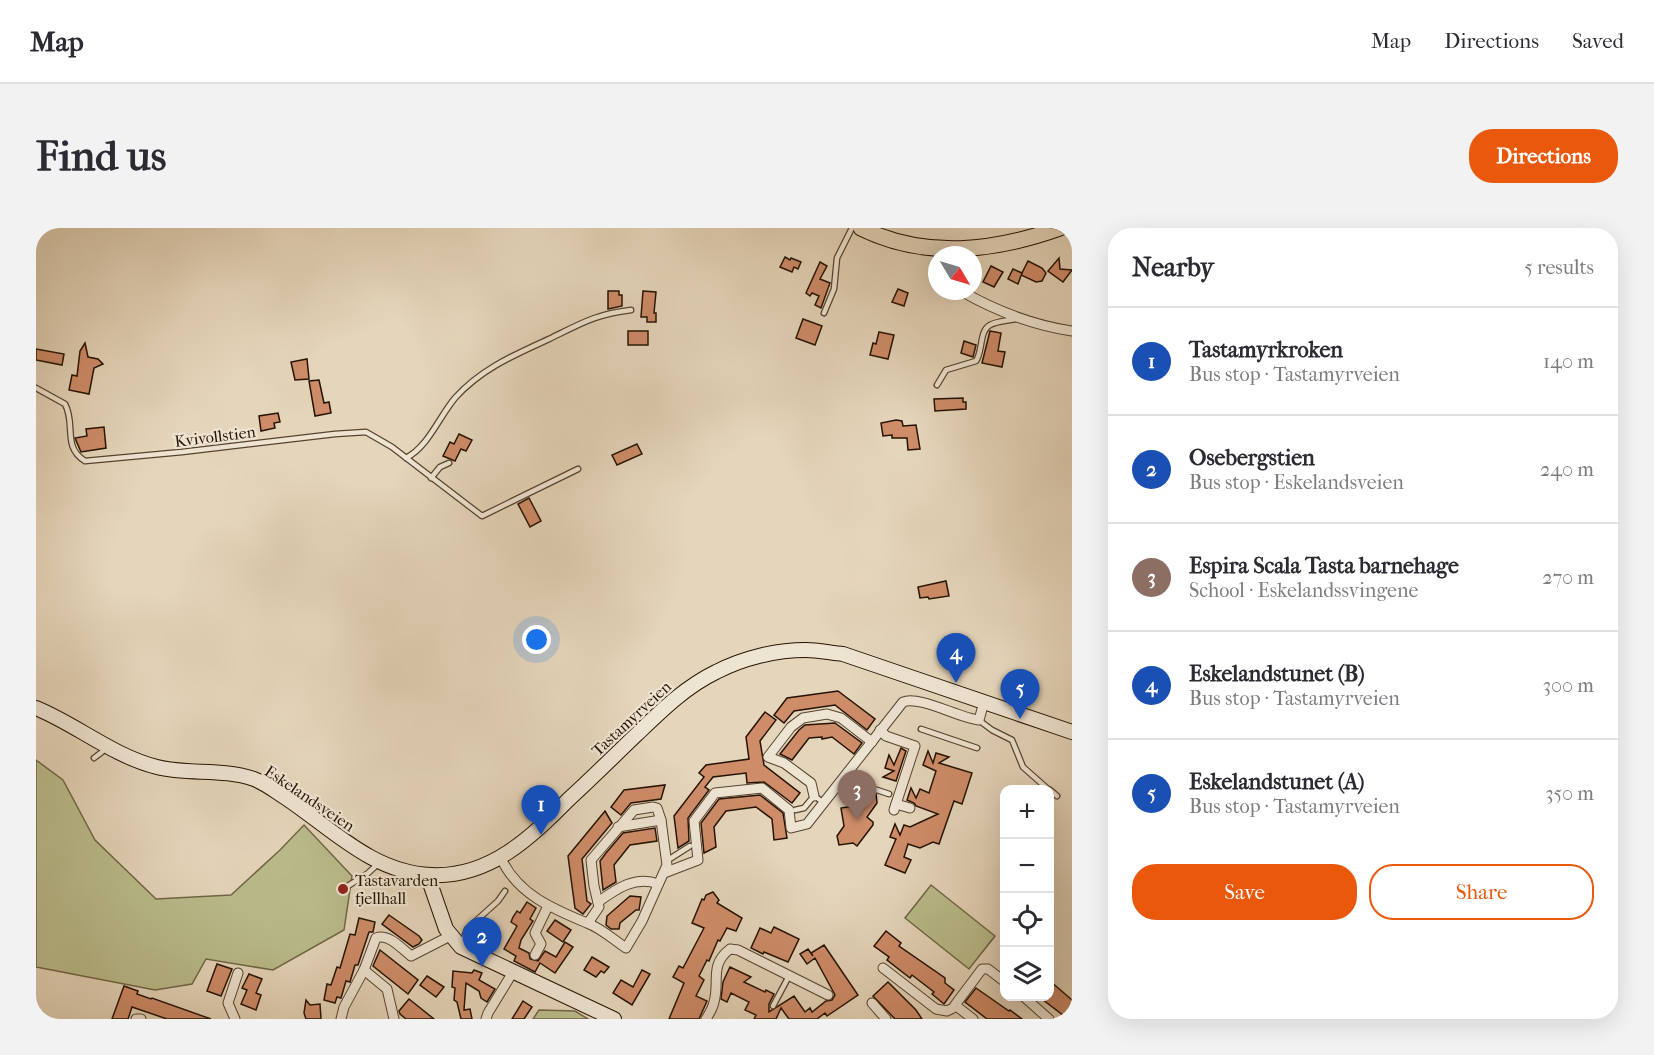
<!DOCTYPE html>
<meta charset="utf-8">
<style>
:root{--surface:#fff;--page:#f2f2f3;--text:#2b2b33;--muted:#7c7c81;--line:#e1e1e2;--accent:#ea580c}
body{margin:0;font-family:"IM FELL French Canon",serif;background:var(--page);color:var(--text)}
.controls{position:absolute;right:18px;bottom:18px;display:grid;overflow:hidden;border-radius:12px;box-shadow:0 6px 24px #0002}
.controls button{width:54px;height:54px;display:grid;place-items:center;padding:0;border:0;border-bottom:2px solid var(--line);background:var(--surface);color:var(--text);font:30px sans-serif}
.compass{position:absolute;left:892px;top:18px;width:54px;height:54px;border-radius:50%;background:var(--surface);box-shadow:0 6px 24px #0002;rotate:128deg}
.you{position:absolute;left:501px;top:412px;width:21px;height:21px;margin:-15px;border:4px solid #fff;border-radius:50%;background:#1a73e8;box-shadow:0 0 0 9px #1a73e833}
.badge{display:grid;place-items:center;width:39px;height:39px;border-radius:50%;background:var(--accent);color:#fff;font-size:20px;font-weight:700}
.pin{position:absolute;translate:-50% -50px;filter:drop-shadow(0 2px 3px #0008)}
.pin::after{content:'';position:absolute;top:32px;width:21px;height:18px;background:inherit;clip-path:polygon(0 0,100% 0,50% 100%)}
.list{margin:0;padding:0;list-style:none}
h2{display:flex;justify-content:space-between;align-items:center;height:78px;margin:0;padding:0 24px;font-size:26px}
h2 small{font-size:20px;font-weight:400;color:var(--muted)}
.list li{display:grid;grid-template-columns:39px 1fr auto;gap:18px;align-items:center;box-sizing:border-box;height:108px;padding:0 24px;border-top:2px solid var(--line)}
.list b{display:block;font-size:22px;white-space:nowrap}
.list p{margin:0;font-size:20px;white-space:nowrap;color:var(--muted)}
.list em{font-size:20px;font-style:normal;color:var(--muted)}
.actions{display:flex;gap:12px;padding:18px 24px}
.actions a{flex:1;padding:14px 0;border:2px solid var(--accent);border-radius:24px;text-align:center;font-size:21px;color:var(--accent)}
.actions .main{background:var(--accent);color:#fff}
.icon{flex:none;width:33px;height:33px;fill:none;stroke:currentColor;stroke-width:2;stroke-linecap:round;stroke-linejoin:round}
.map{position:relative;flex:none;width:1036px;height:791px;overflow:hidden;border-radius:24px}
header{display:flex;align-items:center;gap:36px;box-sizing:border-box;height:84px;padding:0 30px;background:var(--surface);border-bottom:2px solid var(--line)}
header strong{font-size:28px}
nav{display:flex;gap:33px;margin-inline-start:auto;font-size:21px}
.intro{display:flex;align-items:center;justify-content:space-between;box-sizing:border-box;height:144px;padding:0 36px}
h1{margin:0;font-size:42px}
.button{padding:15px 27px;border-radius:24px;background:var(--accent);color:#fff;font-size:21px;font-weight:700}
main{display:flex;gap:36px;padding:0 36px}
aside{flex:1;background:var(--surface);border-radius:24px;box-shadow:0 6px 24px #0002}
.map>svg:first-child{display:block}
</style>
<header>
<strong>Map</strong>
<nav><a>Map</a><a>Directions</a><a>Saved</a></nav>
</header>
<div class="intro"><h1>Find us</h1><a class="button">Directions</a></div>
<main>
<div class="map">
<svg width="1036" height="791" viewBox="0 0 1036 791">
<rect width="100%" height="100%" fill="#e5d5ba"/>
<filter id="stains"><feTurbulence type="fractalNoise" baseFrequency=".00333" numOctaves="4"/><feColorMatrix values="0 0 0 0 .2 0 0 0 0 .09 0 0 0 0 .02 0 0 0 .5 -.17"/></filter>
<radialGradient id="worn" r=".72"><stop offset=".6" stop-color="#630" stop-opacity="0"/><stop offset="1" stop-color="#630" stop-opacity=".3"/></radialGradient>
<g fill="#babc8c" stroke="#706746" stroke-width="1.5">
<path d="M0 532 27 552 59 612 120 671 195 667 244 622 268 597 316 648 308 702 237 742 170 731 156 756 119 762 0 739Z"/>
<path d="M895 657 959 708 933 741 869 690Z"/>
<path d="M503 782 539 783 552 791H497Z"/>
</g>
<g fill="#ce8c69" stroke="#261200" stroke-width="1.5">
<path d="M749 29 754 32 755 30 765 34 762 41 758 39 756 44 744 39Z"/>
<path d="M1023 30 1024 41 1036 42 1027 54 1012 43Z"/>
<path d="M992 33 1006 40 1010 45 1006 53 1000 54 985 47Z"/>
<path d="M784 34 791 38 784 51 794 55 785 80 779 77 783 68 776 65 774 68 770 65Z"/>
<path d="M955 38 967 44 958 59 947 54Z"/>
<path d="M977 41 986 45 982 56 972 51Z"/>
<path d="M862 61 872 65 868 78 856 74Z"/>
<path d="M572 63H583V67H586V78L572 81Z"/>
<path d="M607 63 620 64 618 85H620V94H611V89H605Z"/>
<path d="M767 91 786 98 779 117 760 110Z"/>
<rect x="592" y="103" width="20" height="14"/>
<path d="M954 103 965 105 962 123 969 124 966 139 946 135Z"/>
<path d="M843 104 858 107 852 131 834 127 837 115 840 116Z"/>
<path d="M928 113 940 117 937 129 925 125Z"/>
<path d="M49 115 52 129 62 131 67 136 58 140 53 166 33 162 36 147 41 148 44 123Z"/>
<path d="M0 121 28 126 26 137 0 132Z"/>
<path d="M271 131 273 151 259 152 255 134Z"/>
<path d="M283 152 288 175 293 174 295 185 279 188 273 153Z"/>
<path d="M927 170V174H930V181L899 183 898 171Z"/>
<path d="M242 185 244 194 238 195 239 200 225 203 223 188Z"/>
<path d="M860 192 866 193 867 198 880 197 884 221 872 222 871 210H856V207L847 208 845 195Z"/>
<path d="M68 199 70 220 45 224 39 210 51 208 50 201Z"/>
<path d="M423 206 436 212 430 223 425 221 419 233 407 228 414 214 418 216Z"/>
<path d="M601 216 606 226 581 237 576 227Z"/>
<path d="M493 270 505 293 494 299 482 276Z"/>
<path d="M910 353 913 368 893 371 892 369 884 370 882 359Z"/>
<path d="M802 463 839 491 831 502 799 477 758 483 748 495 738 487 751 470Z"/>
<path d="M729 484 740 492 724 513 728 537 764 565 756 575 728 554 711 555 710 545 677 549 669 559 673 562 652 590 653 613 642 620 638 588 668 549 663 545 670 537 713 531 710 509Z"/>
<path d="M799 495 826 515 818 526 796 509 786 511V509L773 510 756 532 744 526 763 502 769 497Z"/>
<path d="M865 520 870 523 860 553 847 549 858 543 849 540 853 527 858 537Z"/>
<path d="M892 523 897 535 900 525 913 529 903 535 936 545 926 576 918 573 903 616 897 614 884 620 872 616 868 629 875 632 869 645 849 637 860 611 854 609 859 596 864 607 868 597 874 599 902 586 880 578 878 575 871 572 875 560 880 570 884 561 893 565 900 543 887 537Z"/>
<path d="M629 557 625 571 595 575 585 587 575 579 588 562Z"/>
<path d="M838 566H840L841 575 831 589 837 594V597L821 618 817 615 803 617 801 608 808 598 805 580 823 577 830 567Z"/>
<path d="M724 567 747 585 751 610 738 612 736 591 720 579 690 583 678 599 680 619 668 625 665 595 683 571Z"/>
<path d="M569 583 576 595 546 631 551 673 555 676 547 686 539 680 532 628Z"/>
<path d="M619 600 621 613 594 617 578 637 580 654 567 662 564 633 570 625 587 605Z"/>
<path d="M677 664 683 672 681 675 706 690 700 703 691 700 684 713 682 712 673 733 671 732 663 748 668 752 660 768 671 773 663 791H633L648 755 637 749 643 738 647 740 668 700 656 695 666 671 668 672 670 667Z"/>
<path d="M594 668 605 669 603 682H600L584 695 583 701H575L570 697 571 688Z"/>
<path d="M491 674 500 680 494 691 497 693 485 712 483 720 493 725 494 731 502 733 509 723 520 729 529 714 537 719 519 745 504 735 499 744 478 733 480 728 468 721 481 698 475 694 477 689 481 683 484 685Z"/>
<path d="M353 687 383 708 386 712 383 716 377 719 346 696Z"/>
<path d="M323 690 339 694 337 704H333L322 737H319L314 754 310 753 305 770 301 769 299 775 288 772 291 756 295 757 301 739 304 740 314 706 319 707Z"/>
<path d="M519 692 535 702 527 714 511 703Z"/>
<path d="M738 699 763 711 752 734 728 724 727 726 715 720 724 700 735 705Z"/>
<path d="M850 703 865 715 863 718 909 750V755L918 762 908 776 896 766 898 764 876 747 874 750 851 732 853 729 838 718Z"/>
<path d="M788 717 822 767 791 788 789 785 781 791H753L745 780 740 791H718L720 787 709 782 713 774 695 765 691 774 685 771 687 754 694 739 715 749 708 754 729 764 730 762 738 766 733 776V784L758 768 769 784 774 780 776 784 790 773 796 772 799 767 779 730 771 736 764 726 772 721 777 728 775 725Z"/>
<path d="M344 722 382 752 372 766 337 738Z"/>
<path d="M556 729 573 739 568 745 565 743 560 749 548 742Z"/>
<path d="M181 736 196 741 185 768 171 763Z"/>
<path d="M438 742 446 745 443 752 459 761 451 774 445 770 443 763 430 755 428 782 434 781 436 791H425L421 774 418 772 419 760 416 759 417 743 436 745Z"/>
<path d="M606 742 614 746 596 777 577 765 585 752 597 759Z"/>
<path d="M213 746 226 751 220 765 225 767 220 782 205 776 211 762 206 760Z"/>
<path d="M391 748 408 759 400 769 384 757Z"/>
<path d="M1014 753 1036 772V791H1032L1002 768H1014Z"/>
<path d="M852 754 880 782 886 791H859L837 768Z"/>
<path d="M88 758 102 763 101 766 115 771 116 770 175 791H131L96 779 92 791H76Z"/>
<path d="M940 760 973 783 974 782 986 791H951L929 774Z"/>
<path d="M373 771 398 791H370L364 786 363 783Z"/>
<path d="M270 772 274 777 284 776 285 791H270L268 785Z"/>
<path d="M487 773 496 779 488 791H476Z"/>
</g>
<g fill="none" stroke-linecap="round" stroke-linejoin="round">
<g stroke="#56432e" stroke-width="7">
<g id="service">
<path d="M788 85 798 61 801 30 816 0"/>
<path d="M901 157 910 142 940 133C947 123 943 103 954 97 961 93 971 93 979 91"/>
<path d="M0 160 29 176C40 196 26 219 49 233L146 224 299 206 330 204 356 219 446 288 542 241"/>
<path d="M370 230C392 219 403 189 419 170 445 141 478 127 513 111 544 96 560 86 595 82"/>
<path d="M395 250 404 239 413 235"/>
<path d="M944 493 956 502 976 512 987 539 1013 562"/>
<path d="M885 501 941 520"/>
<path d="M58 530 66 524"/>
<path d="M811 547 823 556 853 566"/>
<path d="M1014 562 1021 568"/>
<path d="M759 582 768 580 778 568 787 574"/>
<path d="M632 632 654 618"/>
<path d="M307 661 331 646 343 635"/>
<path d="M426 716 431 701 462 673 469 663"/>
<path d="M737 778 753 748"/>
</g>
</g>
<g stroke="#56432e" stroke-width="11">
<g id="minor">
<path d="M925 63C960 83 996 97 1036 103"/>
<path d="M844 502 850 508 879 518 858 582"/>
<path d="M778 568 775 555 748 535 732 529 755 499 767 490 791 486 805 490 836 514"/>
<path d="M860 576 874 580"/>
<path d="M582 599 625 592"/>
<path d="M465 630C481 666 517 681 551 695 565 700 578 712 590 720L606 693 631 637 625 592 621 580 617 579 598 582 555 632 558 658 563 679 552 695"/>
<path d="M628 645 662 632 658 593 679 565 726 560 753 582 755 600 771 596 867 474C883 467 923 490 943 492L948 474"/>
<path d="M562 674C580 661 600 647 622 656"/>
<path d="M499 727 505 716 499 705 512 678"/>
<path d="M847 740 900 781 911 783 919 779"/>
<path d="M328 742 351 761 358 791"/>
<path d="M987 768 1013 791"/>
<path d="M836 775 850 791"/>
<path d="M100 791H105"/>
<path d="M199 791 192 775 202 745"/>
<path d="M305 791 308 779 328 742 340 710C352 705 365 720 375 728L414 708"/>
<path d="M450 791 452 785 477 744"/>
<path d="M670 791C673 786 677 780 678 774 684 753 673 737 694 721L702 722 792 767"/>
<path d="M937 791 919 777 946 741H952L969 754"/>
</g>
</g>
<g stroke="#261200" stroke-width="16">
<g id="secondary">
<path d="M0 480C41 497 77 528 121 539 152 547 187 540 218 551 229 555 239 563 250 570 295 600 337 645 395 647 454 650 495 609 533 571 556 550 578 528 600 507 625 483 649 459 680 444 707 430 740 422 770 422 782 422 795 425 807 426L1036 504"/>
<path d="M394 647V655L410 701 425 719 578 791"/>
</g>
</g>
<g stroke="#261200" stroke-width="17">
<path id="trunk" d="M825 0C890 32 959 23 1024 0"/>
</g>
<use href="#service" stroke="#eee4d2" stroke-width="4.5"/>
<use href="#minor" stroke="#eee4d2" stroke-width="9"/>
<use href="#secondary" stroke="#eee4d2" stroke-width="14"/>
<use href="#trunk" stroke="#e5d5ba" stroke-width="15"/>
</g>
<circle fill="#8f2418" stroke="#eee4d2" stroke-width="2" cx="307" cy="661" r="6"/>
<g text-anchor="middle" stroke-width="4.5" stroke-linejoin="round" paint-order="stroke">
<g font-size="16" fill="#261200" stroke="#eee4d2">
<text transform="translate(179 208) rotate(-7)" y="6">Kvivollstien</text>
<text transform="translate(595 490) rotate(-43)" y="6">Tastamyrveien</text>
<text transform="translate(274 570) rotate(34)" y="6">Eskelandsveien</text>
</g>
<g font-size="16" fill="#261200" stroke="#eee4d2" text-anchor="start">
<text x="319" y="658">Tastavarden<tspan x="319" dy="18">fjellhall</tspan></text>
</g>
</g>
<rect width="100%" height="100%" filter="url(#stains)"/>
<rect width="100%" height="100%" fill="url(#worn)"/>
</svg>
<div class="controls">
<button>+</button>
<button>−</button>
<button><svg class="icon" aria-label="locate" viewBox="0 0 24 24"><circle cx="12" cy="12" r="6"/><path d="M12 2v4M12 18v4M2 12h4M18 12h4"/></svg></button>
<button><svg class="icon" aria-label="layers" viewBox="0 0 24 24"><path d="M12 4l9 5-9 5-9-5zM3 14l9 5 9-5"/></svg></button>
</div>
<svg class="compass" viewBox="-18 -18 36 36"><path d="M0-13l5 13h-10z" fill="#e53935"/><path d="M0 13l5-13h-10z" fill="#7c7c81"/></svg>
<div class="you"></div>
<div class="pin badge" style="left:505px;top:607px;background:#1a4fb4">1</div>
<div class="pin badge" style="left:446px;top:739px;background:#1a4fb4">2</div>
<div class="pin badge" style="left:821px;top:592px;background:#8d6e63">3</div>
<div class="pin badge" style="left:920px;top:455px;background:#1a4fb4">4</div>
<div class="pin badge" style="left:984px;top:491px;background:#1a4fb4">5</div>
</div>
<aside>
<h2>Nearby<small>5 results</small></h2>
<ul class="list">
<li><span class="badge" style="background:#1a4fb4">1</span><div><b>Tastamyrkroken</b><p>Bus stop · Tastamyrveien</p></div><em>140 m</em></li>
<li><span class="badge" style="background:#1a4fb4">2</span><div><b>Osebergstien</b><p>Bus stop · Eskelandsveien</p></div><em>240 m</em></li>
<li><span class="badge" style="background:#8d6e63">3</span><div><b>Espira Scala Tasta barnehage</b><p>School · Eskelandssvingene</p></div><em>270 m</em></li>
<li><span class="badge" style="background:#1a4fb4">4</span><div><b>Eskelandstunet (B)</b><p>Bus stop · Tastamyrveien</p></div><em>300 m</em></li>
<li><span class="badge" style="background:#1a4fb4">5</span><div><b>Eskelandstunet (A)</b><p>Bus stop · Tastamyrveien</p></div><em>350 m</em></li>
</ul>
<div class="actions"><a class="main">Save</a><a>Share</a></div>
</aside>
</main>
